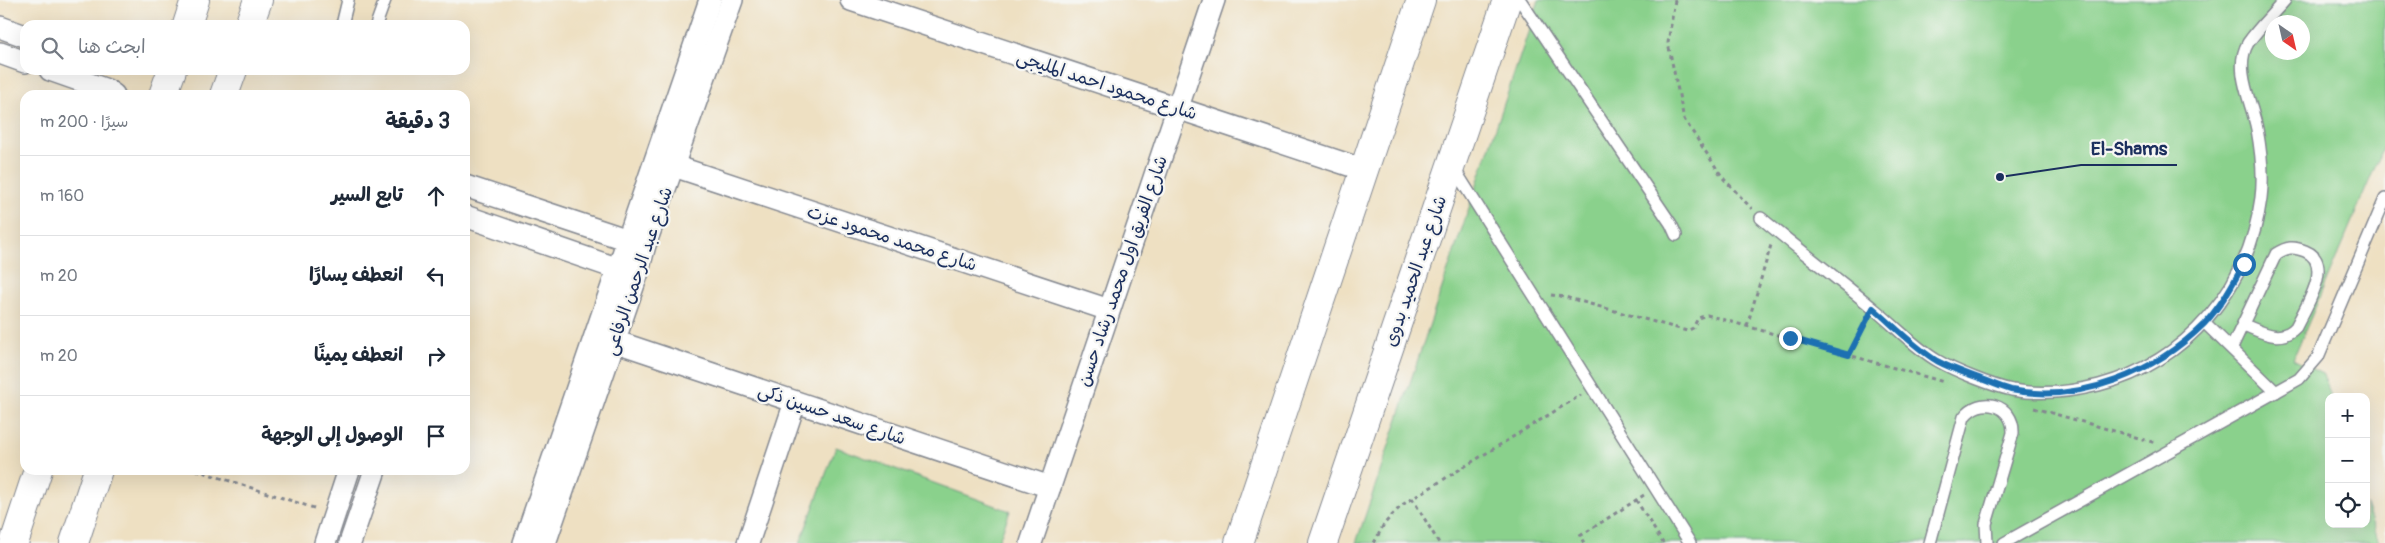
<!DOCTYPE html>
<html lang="ar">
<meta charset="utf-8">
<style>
:root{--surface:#fff;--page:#f6f6f7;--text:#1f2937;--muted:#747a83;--line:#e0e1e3}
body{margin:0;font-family:Pangolin,"Playpen Sans Arabic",sans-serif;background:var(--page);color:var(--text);direction:rtl}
.controls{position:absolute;right:15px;bottom:15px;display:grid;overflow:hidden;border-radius:10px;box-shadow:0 5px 20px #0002}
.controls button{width:45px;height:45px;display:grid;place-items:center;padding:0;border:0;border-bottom:1px solid var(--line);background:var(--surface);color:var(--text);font:25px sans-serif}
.compass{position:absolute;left:2265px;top:15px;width:45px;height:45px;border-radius:50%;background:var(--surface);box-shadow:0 5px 20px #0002;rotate:146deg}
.stop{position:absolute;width:15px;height:15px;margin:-11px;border:4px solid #1f6fb2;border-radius:50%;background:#fff}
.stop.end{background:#1f6fb2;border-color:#fff;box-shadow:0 1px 5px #0008}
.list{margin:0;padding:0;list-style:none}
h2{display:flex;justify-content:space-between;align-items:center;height:65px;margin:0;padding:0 20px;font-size:21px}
h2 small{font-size:16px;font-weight:400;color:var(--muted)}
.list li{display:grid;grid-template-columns:32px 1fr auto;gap:15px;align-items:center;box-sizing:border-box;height:80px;padding:0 20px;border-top:1px solid var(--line)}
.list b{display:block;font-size:19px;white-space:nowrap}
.list em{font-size:16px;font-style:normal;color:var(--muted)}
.icon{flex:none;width:28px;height:28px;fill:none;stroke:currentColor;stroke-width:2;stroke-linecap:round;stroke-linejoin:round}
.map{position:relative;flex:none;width:2385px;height:543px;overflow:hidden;direction:ltr}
.search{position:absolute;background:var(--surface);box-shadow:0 5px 20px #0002;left:20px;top:20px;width:450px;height:55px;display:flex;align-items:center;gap:12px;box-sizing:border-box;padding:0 18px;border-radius:15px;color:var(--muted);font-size:19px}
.panel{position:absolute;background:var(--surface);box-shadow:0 5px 20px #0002;left:20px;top:90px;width:450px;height:385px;border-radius:15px;direction:rtl}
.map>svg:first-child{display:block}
</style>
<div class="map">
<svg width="2385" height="543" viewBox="0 0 2385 543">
<rect width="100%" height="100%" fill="#f6f6f2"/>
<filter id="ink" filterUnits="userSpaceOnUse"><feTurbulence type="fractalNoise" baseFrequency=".02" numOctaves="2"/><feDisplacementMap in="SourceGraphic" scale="10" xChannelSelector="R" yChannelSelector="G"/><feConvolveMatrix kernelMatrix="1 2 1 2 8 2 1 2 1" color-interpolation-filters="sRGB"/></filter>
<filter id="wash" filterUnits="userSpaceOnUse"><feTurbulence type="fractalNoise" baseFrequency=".0096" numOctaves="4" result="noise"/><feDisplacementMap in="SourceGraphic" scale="20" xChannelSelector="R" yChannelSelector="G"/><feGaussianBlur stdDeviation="1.12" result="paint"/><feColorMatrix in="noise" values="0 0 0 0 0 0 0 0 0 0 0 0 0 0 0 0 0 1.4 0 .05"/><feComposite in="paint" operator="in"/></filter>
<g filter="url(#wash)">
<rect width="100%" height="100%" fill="#eee0c2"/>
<g fill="#8ad18c" stroke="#528075" fill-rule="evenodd">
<path d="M1539 0H2385V144L2293 359 2324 375 2331 397H2329V524H2366V504L2379 543H1356ZM2272 22H2302V52H2272Z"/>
<path d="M836 447 1010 511 998 543H800Z"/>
</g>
</g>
<g filter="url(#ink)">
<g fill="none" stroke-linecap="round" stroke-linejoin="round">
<g stroke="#848890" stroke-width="14">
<g id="service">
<path d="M1520 0 1671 224 1676 235"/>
<path d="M342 25 348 0"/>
<path d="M376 25 385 0"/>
<path d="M1453 167 1690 543"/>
<path d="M1761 218C1798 249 1837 278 1874 309 1895 326 1915 348 1938 361 1955 371 1993 386 2012 390 2040 395 2071 392 2099 385 2187 362 2249 288 2261 198 2264 175 2261 151 2257 129 2252 103 2233 68 2248 43 2258 28 2273 14 2285 0"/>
<path d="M2205 323 2276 392"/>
<path d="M2232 347 2276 254C2287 247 2293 246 2305 251 2335 263 2305 308 2296 327 2280 344 2262 332 2244 325"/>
<path d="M1930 543 1964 417C1980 395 2014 404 2013 433L1986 524 1987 543"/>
<path d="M2004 543 2299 379 2318 357 2385 199"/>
</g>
</g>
<g stroke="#848890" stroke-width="24">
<g id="minor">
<path d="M851 0 1364 170"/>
<path d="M0 27 25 36"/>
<path d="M0 53 25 62"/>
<path d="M50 70 107 90 114 95"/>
<path d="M674 166 1109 310"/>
<path d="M465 186 640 244"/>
<path d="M465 216 630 273"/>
<path d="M614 341 1050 487"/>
<path d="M325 543 349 470"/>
<path d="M350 543 375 470"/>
<path d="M524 543 710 0"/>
<path d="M545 543 637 275 645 245 732 0"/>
<path d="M748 543 795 402"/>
<path d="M1031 543 1214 0"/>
</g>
</g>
<g stroke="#848890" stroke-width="30">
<g id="primary">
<path d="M187 25 195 0"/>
<path d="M249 25 258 0"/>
<path d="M163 95 172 70"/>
<path d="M224 95 233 70"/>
<path d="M14 543 38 470"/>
<path d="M74 543 98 470"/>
<path d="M1239 543 1421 0"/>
<path d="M1323 543 1507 0"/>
</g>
</g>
<g stroke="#848890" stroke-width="3" stroke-dasharray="4 4" stroke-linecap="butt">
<path d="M1675 0 1668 43 1684 119 1723 178 1752 209"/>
<path d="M1551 295 1565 297 1687 331 1693 328 1698 318 1707 315 1944 382"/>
<path d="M1747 326 1771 245"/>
<path d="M1849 355 1867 320"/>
<path d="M2034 408 2156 443"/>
<path d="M196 470 317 509"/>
<path d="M1412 498 1439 543"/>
<path d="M1636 500 1663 543"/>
<path d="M1374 543 1384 524 1402 505 1581 395"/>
<path d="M1584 543 1580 536 1644 495"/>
</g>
<use href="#service" stroke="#fff" stroke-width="11"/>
<use href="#minor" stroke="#fff" stroke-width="21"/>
<use href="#primary" stroke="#fff" stroke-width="28"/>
</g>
</g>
<g fill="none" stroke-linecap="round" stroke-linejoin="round" filter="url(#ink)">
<path stroke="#1f6fb2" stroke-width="6" d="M1790 338 1849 355 1873 308C1893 325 1914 347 1937 361 1950 368 1965 373 1979 378 1989 382 2000 387 2011 390 2080 404 2156 372 2204 324 2221 306 2232 285 2244 264"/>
</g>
<g text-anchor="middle" stroke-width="4.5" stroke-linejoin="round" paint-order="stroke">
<g font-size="18" fill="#1b2f5e" stroke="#f6f6f2">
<text transform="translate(1107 85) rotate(18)" y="6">شارع محمود احمد المليجى</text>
<text transform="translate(892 238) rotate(18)" y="6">شارع محمد محمود عزت</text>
<text transform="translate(638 271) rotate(-71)" y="6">شارع عبد الرحمن الرفاعى</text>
<text transform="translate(1122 271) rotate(-71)" y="6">شارع الفريق اول محمد رشاد حسن</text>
<text transform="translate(1415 271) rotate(-71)" y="6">شارع عبد الحميد بدوى</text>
<text transform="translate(832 414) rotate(19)" y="6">شارع سعد حسين ذكى</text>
</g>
</g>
<path fill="none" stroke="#1b2f5e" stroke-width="2" d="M2000 177L2081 165H2177"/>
<circle fill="#1b2f5e" stroke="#f6f6f2" stroke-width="2" cx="2000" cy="177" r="5"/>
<g font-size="19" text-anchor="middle" font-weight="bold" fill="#1b2f5e" stroke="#f6f6f2" stroke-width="4.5" stroke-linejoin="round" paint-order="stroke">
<text x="2129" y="155">El-Shams</text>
</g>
</svg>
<div class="controls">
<button>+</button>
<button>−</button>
<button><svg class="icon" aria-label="locate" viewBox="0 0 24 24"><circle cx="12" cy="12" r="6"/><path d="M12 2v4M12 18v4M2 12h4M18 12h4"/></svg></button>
</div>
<svg class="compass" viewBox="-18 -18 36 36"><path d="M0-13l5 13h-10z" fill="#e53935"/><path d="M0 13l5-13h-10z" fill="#747a83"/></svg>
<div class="stop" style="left:2244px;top:264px"></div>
<div class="stop end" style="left:1790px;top:338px"></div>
<div class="search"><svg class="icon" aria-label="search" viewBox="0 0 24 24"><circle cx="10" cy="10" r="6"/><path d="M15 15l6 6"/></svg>ابحث هنا</div>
<section class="panel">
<h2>3 دقيقة<small>سيرًا · 200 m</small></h2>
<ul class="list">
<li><svg class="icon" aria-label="ahead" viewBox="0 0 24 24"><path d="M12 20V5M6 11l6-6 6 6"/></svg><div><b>تابع السير</b></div><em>160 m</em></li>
<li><svg class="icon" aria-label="left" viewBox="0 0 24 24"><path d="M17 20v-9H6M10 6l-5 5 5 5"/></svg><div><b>انعطف يسارًا</b></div><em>20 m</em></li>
<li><svg class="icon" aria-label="right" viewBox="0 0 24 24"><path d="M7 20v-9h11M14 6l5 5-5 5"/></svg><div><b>انعطف يمينًا</b></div><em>20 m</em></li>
<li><svg class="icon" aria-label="arrive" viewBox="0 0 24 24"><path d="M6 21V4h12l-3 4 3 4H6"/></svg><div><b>الوصول إلى الوجهة</b></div></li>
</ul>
</section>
</div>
